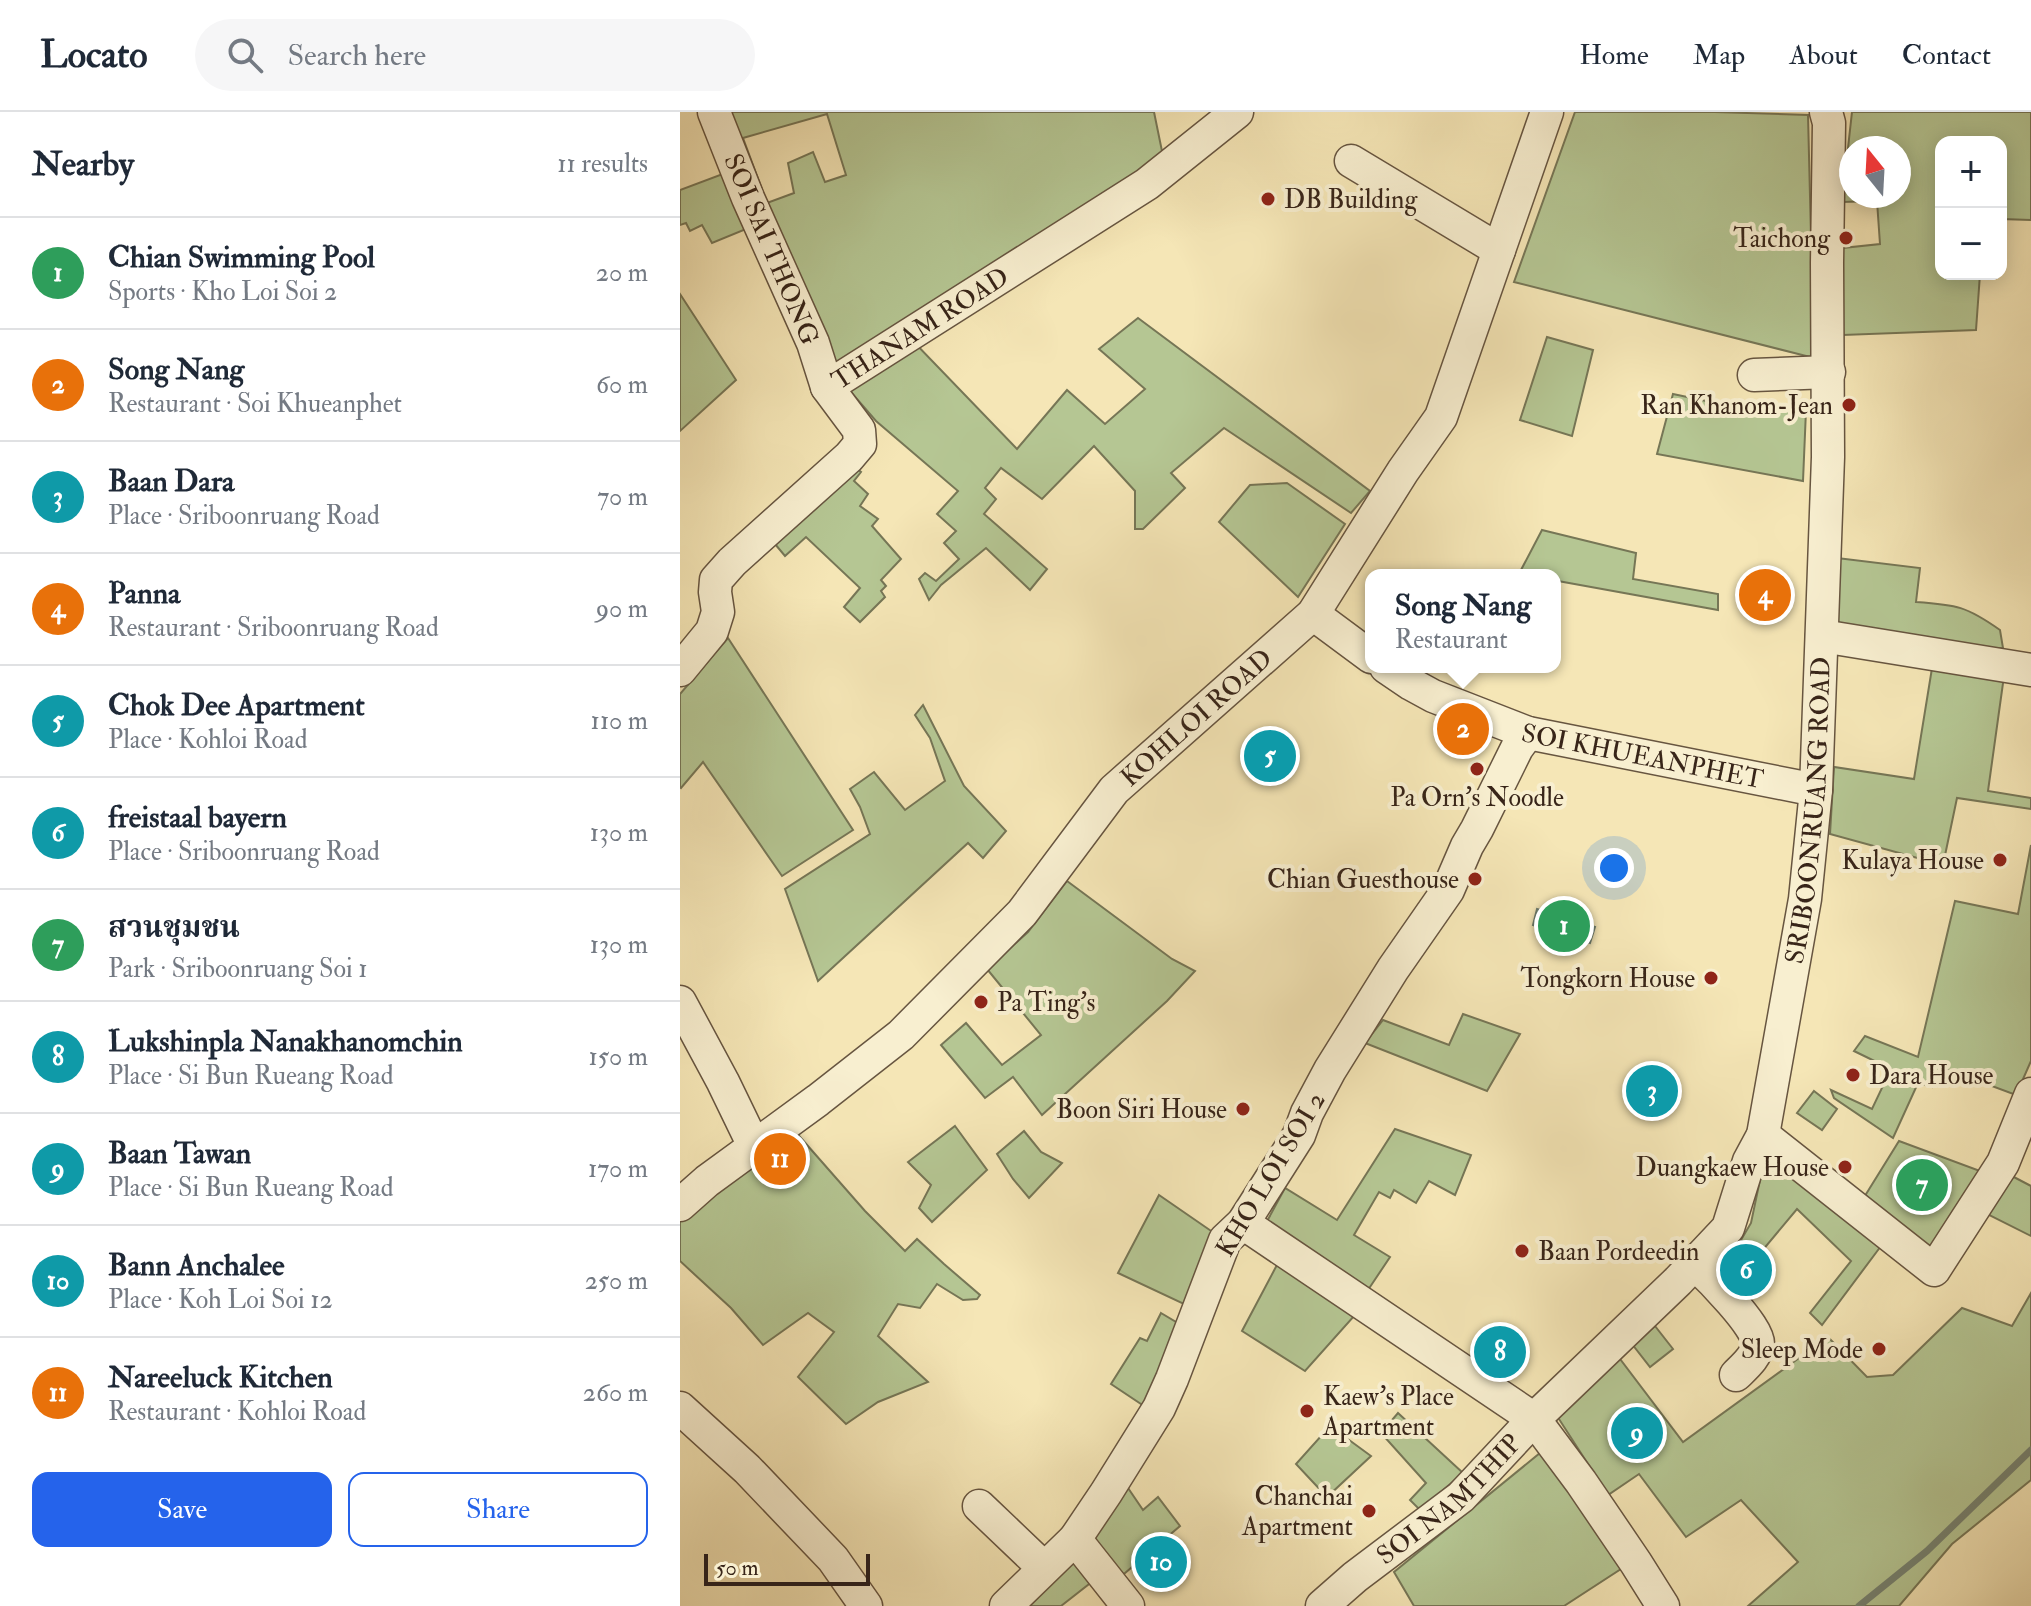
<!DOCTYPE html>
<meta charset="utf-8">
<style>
:root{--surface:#fff;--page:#f6f6f7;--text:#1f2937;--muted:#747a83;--line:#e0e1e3;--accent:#2563eb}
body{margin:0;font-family:"IM FELL Double Pica","Noto Serif Thai",serif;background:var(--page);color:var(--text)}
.controls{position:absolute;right:24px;top:24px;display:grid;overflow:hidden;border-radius:16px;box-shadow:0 4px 20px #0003}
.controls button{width:72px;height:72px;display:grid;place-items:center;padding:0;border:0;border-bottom:2px solid var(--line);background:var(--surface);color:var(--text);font:40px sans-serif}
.compass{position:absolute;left:1159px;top:24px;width:72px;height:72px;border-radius:50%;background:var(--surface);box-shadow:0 4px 20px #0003;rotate:342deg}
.scale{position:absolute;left:24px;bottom:20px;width:166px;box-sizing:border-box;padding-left:8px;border:4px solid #382519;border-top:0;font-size:22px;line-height:28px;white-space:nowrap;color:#382519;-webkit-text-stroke:6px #f8efd0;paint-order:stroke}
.you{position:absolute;left:934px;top:756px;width:28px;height:28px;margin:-20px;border:6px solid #fff;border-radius:50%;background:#1a73e8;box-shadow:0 0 0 12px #1a73e833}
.badge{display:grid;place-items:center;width:52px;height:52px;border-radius:50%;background:var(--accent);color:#fff;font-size:26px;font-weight:700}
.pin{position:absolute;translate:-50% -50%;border:4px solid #fff;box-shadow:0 2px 8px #0006}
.popup{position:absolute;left:685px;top:457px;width:196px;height:104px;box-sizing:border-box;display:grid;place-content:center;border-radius:16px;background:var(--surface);filter:drop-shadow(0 2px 6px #0005);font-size:26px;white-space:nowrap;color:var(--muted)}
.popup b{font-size:30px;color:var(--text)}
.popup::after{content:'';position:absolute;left:50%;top:100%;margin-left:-16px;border:16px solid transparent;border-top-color:var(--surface)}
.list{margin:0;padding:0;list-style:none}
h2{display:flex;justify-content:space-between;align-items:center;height:104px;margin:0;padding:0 32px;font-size:34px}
h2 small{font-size:26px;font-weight:400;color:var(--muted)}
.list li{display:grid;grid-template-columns:52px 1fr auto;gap:24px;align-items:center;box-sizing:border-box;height:112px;padding:0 32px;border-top:2px solid var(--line)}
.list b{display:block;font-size:30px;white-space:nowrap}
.list p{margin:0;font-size:26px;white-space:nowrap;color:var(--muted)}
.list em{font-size:26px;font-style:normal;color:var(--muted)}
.actions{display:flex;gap:16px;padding:24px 32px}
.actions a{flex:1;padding:18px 0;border:2px solid var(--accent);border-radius:16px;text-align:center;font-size:28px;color:var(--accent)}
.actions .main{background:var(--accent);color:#fff}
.icon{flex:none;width:44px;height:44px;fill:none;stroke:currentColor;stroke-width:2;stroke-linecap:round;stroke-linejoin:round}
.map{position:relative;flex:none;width:1351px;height:1494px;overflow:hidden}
header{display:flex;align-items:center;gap:48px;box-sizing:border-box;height:112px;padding:0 40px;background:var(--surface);border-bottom:2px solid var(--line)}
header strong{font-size:38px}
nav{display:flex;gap:44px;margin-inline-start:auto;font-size:28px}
.search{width:560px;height:72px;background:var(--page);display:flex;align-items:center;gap:20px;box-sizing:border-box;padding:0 28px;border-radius:44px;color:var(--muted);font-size:30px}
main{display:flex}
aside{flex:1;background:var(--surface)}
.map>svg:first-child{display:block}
</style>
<header>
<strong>Locato</strong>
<div class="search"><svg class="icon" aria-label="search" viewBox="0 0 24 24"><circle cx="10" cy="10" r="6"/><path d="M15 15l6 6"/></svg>Search here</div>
<nav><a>Home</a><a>Map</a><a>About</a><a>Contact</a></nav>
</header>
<main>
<aside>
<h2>Nearby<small>11 results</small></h2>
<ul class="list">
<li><span class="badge" style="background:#2e9e5b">1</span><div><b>Chian Swimming Pool</b><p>Sports · Kho Loi Soi 2</p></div><em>20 m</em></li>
<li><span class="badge" style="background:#e8710a">2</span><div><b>Song Nang</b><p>Restaurant · Soi Khueanphet</p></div><em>60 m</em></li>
<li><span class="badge" style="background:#0f9aa8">3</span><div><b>Baan Dara</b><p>Place · Sriboonruang Road</p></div><em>70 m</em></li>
<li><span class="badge" style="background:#e8710a">4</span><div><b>Panna</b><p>Restaurant · Sriboonruang Road</p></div><em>90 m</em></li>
<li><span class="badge" style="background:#0f9aa8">5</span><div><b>Chok Dee Apartment</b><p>Place · Kohloi Road</p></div><em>110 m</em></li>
<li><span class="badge" style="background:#0f9aa8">6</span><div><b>freistaal bayern</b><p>Place · Sriboonruang Road</p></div><em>130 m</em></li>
<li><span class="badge" style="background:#2e9e5b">7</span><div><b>สวนชุมชน</b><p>Park · Sriboonruang Soi 1</p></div><em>130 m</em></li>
<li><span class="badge" style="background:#0f9aa8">8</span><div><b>Lukshinpla Nanakhanomchin</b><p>Place · Si Bun Rueang Road</p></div><em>150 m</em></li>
<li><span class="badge" style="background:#0f9aa8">9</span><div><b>Baan Tawan</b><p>Place · Si Bun Rueang Road</p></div><em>170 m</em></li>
<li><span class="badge" style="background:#0f9aa8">10</span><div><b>Bann Anchalee</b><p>Place · Koh Loi Soi 12</p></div><em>250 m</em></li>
<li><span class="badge" style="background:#e8710a">11</span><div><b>Nareeluck Kitchen</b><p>Restaurant · Kohloi Road</p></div><em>260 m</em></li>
</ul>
<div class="actions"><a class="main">Save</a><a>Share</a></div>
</aside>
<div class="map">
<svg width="1351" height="1494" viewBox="0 0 1351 1494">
<rect width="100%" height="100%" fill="#f5e6b6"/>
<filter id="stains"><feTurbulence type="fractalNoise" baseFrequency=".0025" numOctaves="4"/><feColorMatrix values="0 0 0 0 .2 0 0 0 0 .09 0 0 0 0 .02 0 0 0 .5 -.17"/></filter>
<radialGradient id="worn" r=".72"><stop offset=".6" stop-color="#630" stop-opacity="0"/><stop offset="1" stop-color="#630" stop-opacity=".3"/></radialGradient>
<g fill="#b5c693" stroke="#767656" stroke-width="2" fill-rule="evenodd">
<path d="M34 0H474L483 44 147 275ZM147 2 166 63 145 70 133 40 108 51 114 81 87 91 63 26Z"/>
<path d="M895 0H1035L1128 3 1134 246 834 170Z"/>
<path d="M1172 0H1351V108L1321 107V30H1261V162H1300L1296 218 1163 223V136L1200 132 1197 89 1162 90ZM1171 36H1219V84H1171Z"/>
<path d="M48 60 71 115 32 131 22 113 10 119 6 111 0 113V78Z"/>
<path d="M0 182 56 268 0 319Z"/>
<path d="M458 206 690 379 671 401 544 316 491 361 505 376 463 417H455V379L414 334 362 387 321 356 305 376 316 387 304 402 367 457 350 478 306 436 261 473 249 488 239 467 245 461 256 469 279 447 264 431 276 419 257 402 278 379 196 309 163 271 232 228 337 337 387 278 425 312 465 277 419 237Z"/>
<path d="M867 225 913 238 892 324 840 308Z"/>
<path d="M993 282 1064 297 1126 298 1123 369 977 342Z"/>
<path d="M175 355 181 360 174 369 188 382 180 394 198 407 192 414 221 447 201 468 206 474 201 479 205 485 180 510 164 495 180 476 126 425 105 444 95 432Z"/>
<path d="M607 371 665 412 618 485 539 410 570 373Z"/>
<path d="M862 418 956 441 953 467 1038 482V498L878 469 875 468V463H858L841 458Z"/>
<path d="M1157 446 1240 456 1236 490C1277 493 1286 494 1320 518L1323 536 1311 537 1149 514Z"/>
<path d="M48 526 173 718 102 764 23 650 1 676 0 675V582Z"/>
<path d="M1253 550 1324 564 1308 679 1351 686V697L1277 686 1263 753 1150 722 1154 655 1234 667Z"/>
<path d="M243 593 284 674 326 719 303 746 288 731 138 869 105 777 190 722 180 695 170 677 194 660 225 698 265 669 250 626 235 603Z"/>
<path d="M1351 733V949L1336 983 1261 955 1252 975 1238 971 1213 1026 1154 986 1151 978 1192 997 1211 957 1174 939 1185 924 1238 945 1275 789 1338 802Z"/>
<path d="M387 769 492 847 515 859 487 889 362 1003 333 965 305 986 261 933 286 911 322 953 361 923 307 857 348 820Z"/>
<path d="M783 902 840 922 807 979 685 931 703 908 769 933Z"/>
<path d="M1134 979 1157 997 1142 1018 1117 1001Z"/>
<path d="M275 1014 307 1058 252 1110 239 1096 251 1073 228 1050Z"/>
<path d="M113 1017 185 1099 225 1139 237 1127 264 1152 300 1183 297 1187 283 1188 257 1172 240 1196 218 1192 198 1224 248 1270 198 1290 166 1312 118 1265 154 1220 128 1201 83 1233 51 1196 0 1149V1107Z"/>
<path d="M715 1017 791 1043 775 1083 749 1069 736 1091 714 1078 710 1086 699 1080 674 1123 710 1145 688 1178 585 1113 605 1076 657 1108Z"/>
<path d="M344 1019 361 1040 382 1051 349 1086 333 1067 317 1042Z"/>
<path d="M1219 1029 1300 1059 1249 1138 1183 1087Z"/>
<path d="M1095 1046 1201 1134 1142 1213 1130 1201 1171 1149 1117 1097 1077 1145 1061 1128 1071 1111 1084 1049Z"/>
<path d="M1330 1063 1351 1074V1124L1303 1100Z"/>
<path d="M479 1083 537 1123 506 1193 438 1161Z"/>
<path d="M598 1151 675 1203 625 1259 562 1219Z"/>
<path d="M1351 1181V1368L1272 1432 1219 1494H1068L1118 1450 1061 1388 1006 1425 959 1362 928 1383 877 1304 937 1243 1003 1330 1148 1225 1187 1265 1213 1263 1282 1196 1332 1214Z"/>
<path d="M481 1201 501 1213 467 1296 431 1272 460 1226 467 1229Z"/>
<path d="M975 1214 993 1237 970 1255 952 1232Z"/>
<path d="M718 1301 783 1361 740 1398 730 1388 746 1371 701 1321Z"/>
<path d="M650 1314 691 1344 647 1385 616 1352Z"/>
<path d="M860 1341 944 1455 884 1494H734L714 1460Z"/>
<path d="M446 1373 463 1398 478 1385 500 1414 438 1467 404 1424Z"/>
<path d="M394 1434 418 1465 381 1494H348Z"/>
</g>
<path fill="#9dc0ab" stroke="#758271" stroke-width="2" d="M857 797 915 815 910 831 853 813Z"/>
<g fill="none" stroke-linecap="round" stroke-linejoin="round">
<path stroke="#758271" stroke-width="7" d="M1179 1494 1247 1439 1351 1338"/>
<g stroke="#675540" stroke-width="35">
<g id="minor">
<path d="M671 49 819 138"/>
<path d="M1074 263 1149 260"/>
<path id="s1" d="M147 275 467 72 557 0"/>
<path d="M633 502 691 545"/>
<path d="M1142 524 1351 558"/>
<path id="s2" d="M706 555 731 572 753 584 848 621 1136 678"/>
<path d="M0 558 32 519 38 500 35 480 36 468 52 450 169 345 180 332 179 318 147 275 133 231 68 86 34 0"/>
<path d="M0 890 43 970 75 1036"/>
<path d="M1083 1023 1254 1158 1323 1051 1351 982"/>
<path id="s3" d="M0 1093 27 1069 138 988 221 923 342 801 434 678 633 502 723 359 761 305 867 0"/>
<path d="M563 1111 854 1307 901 1370 956 1451 983 1494"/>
<path d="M1014 1151C1028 1164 1079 1215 1078 1232 1077 1244 1065 1254 1056 1263"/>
<path d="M0 1296 67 1357 153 1447 186 1494"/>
<path d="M299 1394 364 1456"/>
<path d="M395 1427 448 1494"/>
<path d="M326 1494 395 1427 426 1381 479 1296 492 1267 545 1128 563 1111 619 1023 627 1001 650 958 713 857 768 778 787 734 797 717 837 636 848 621"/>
<path id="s4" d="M642 1494 675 1465 781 1385 854 1307 998 1169 1048 1116 1069 1049 1083 1023 1125 787 1136 678 1148 345 1147 151 1149 11 1146 0"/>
</g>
</g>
<use href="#minor" stroke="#f8efd0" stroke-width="32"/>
</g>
<g fill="#8f2418" stroke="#f8efd0" stroke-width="3">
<circle cx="588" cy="87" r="8"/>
<circle cx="1166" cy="126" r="8"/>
<circle cx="1169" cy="293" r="8"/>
<circle cx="797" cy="657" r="8"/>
<circle cx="1320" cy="748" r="8"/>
<circle cx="795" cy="767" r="8"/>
<circle cx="1031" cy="866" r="8"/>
<circle cx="301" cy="890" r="8"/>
<circle cx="1173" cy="963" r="8"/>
<circle cx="563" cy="997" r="8"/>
<circle cx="1165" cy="1055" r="8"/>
<circle cx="842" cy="1139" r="8"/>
<circle cx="1199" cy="1237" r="8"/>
<circle cx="627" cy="1299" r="8"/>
<circle cx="689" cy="1399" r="8"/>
</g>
<g text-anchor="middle" stroke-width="8" stroke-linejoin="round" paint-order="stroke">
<g font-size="26" fill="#382519" stroke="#f8efd0" text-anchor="end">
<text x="604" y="96" text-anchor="start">DB Building</text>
<text x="1150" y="135">Taichong</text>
<text x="1153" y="302">Ran Khanom-Jean</text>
<text x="797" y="694" text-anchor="middle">Pa Orn's Noodle</text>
<text x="1304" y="757">Kulaya House</text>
<text x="779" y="776">Chian Guesthouse</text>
<text x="1015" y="875">Tongkorn House</text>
<text x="317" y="899" text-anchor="start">Pa Ting's</text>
<text x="1189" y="972" text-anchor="start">Dara House</text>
<text x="547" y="1006">Boon Siri House</text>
<text x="1149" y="1064">Duangkaew House</text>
<text x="858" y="1148" text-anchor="start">Baan Pordeedin</text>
<text x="1183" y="1246">Sleep Mode</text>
<text x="643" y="1293" text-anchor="start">Kaew's Place<tspan x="643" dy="30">Apartment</tspan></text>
<text x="673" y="1393">Chanchai<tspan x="673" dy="30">Apartment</tspan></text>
</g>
<g font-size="26" fill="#382519" stroke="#f8efd0">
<text transform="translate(92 137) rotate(67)" y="9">SOI SAI THONG</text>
<text dy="9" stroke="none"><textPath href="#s1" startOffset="110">THANAM ROAD</textPath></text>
<text dy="9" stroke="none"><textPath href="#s3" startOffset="714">KOHLOI ROAD</textPath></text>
<text dy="9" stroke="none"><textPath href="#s2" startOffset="274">SOI KHUEANPHET</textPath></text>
<text dy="9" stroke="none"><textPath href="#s4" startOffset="984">SRIBOONRUANG ROAD</textPath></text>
<text transform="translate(590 1062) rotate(-59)" y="9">KHO LOI SOI 2</text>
<text dy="9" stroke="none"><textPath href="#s4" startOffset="166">SOI NAMTHIP</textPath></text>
</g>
</g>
<rect width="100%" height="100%" filter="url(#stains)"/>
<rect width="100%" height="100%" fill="url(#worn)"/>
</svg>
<div class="controls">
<button>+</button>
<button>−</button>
</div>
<svg class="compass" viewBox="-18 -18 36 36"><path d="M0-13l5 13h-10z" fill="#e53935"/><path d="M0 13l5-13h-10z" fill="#747a83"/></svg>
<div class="scale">50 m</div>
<div class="you"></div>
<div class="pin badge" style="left:884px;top:814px;background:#2e9e5b">1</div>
<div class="pin badge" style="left:783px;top:617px;background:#e8710a">2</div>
<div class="popup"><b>Song Nang</b>Restaurant</div>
<div class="pin badge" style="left:972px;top:979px;background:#0f9aa8">3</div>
<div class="pin badge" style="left:1085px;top:483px;background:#e8710a">4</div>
<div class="pin badge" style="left:590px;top:644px;background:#0f9aa8">5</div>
<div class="pin badge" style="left:1066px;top:1158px;background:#0f9aa8">6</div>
<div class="pin badge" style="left:1242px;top:1073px;background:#2e9e5b">7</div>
<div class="pin badge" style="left:820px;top:1240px;background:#0f9aa8">8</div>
<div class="pin badge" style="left:957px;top:1321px;background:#0f9aa8">9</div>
<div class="pin badge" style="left:481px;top:1450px;background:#0f9aa8">10</div>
<div class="pin badge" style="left:100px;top:1047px;background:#e8710a">11</div>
</div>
</main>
